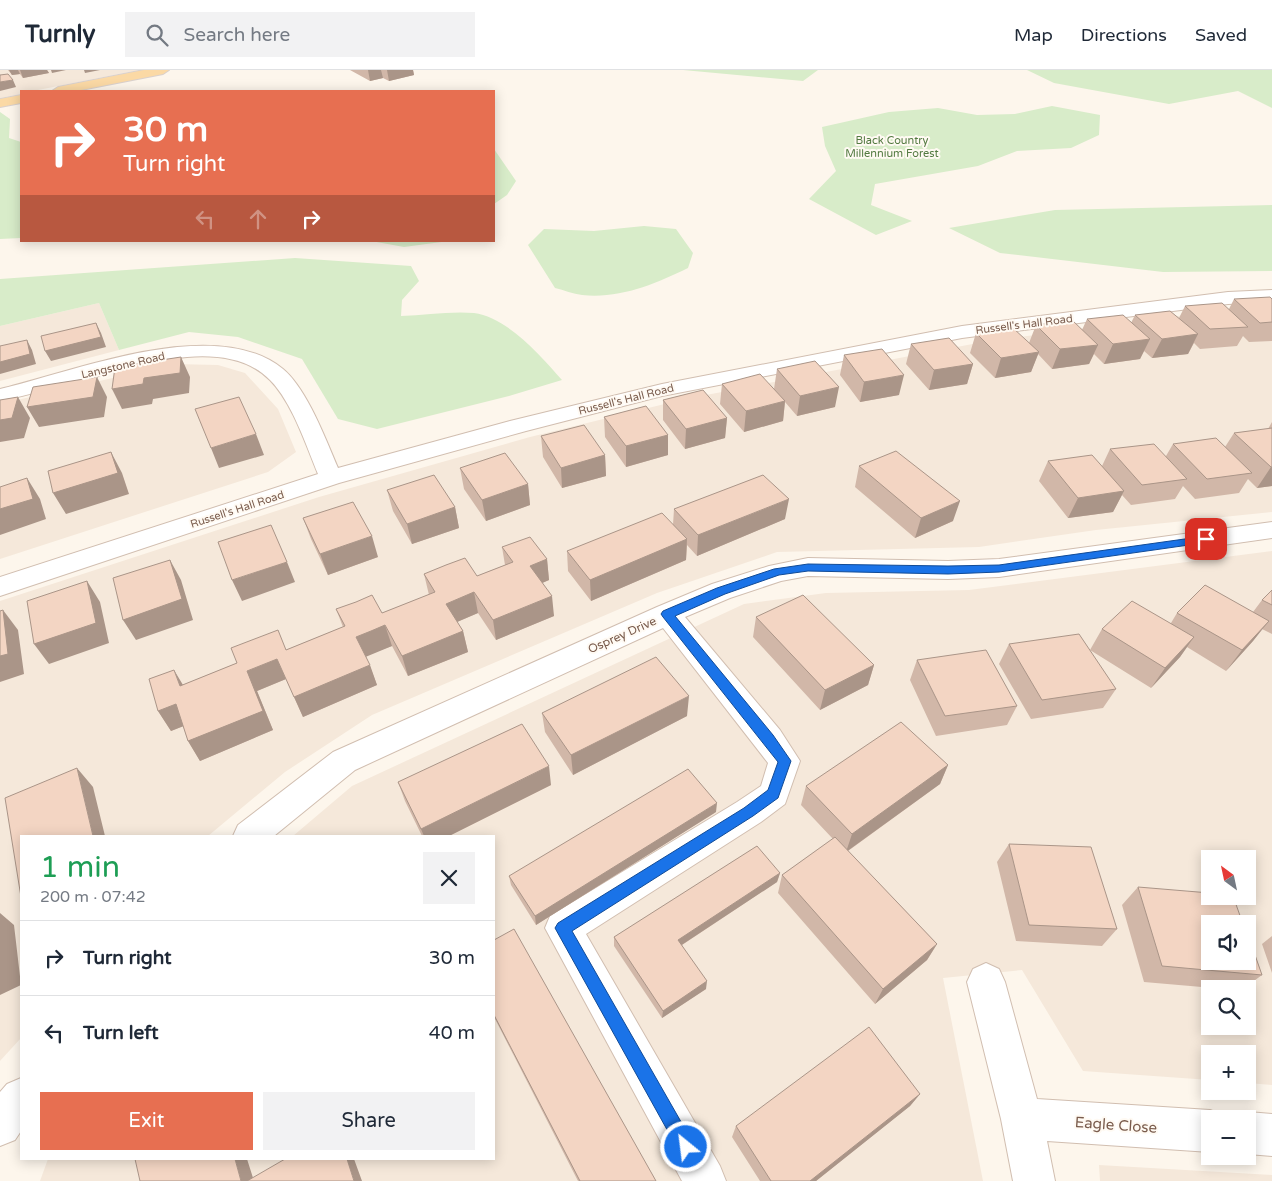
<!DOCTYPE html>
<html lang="en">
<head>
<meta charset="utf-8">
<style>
	:root { --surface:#fff; --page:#f2f2f3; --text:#1f2937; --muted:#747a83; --line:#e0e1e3; --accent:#e76f51 }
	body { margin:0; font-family:"Varela Round",sans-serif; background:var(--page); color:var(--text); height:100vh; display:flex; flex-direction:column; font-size:19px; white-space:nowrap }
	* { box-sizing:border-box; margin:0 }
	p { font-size:16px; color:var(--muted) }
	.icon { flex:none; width:28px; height:28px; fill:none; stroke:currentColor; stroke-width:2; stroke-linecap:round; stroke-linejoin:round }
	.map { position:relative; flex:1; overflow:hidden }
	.details { position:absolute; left:20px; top:765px; width:475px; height:325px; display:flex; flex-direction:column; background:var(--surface); border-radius:0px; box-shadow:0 2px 12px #0003 }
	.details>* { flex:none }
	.banner { position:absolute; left:20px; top:20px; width:475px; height:152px; border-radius:0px; box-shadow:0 2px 12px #0003; background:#e76f51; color:#fff; overflow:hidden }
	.needle { width:32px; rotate:327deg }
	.controls { position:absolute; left:1201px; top:780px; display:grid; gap:10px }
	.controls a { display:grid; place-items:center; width:55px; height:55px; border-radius:0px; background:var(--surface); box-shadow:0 2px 12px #0003; font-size:25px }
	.pin { position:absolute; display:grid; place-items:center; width:42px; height:42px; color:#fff; margin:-21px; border-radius:10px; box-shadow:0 2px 8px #0006 }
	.me { position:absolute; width:55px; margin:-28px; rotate:331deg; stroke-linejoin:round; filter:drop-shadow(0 0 4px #0008) }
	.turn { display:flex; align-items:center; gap:18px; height:105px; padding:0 20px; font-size:22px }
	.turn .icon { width:65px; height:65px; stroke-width:2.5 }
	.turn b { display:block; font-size:35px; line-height:42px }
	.lanes { display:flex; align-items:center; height:48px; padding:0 20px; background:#0003; justify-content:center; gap:25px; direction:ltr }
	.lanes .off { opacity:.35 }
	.round { display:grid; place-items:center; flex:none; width:52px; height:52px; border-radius:0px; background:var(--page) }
	.overview { display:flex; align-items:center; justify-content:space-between; height:85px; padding:0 20px }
	h1 { font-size:30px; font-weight:600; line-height:38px; color:#1e9e55 }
	.primary-button { display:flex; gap:10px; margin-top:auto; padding:10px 20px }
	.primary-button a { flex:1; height:58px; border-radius:0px; background:var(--accent); color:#fff; font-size:20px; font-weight:600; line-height:58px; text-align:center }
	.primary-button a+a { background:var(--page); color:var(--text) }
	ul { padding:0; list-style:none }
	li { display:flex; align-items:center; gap:15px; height:75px; padding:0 20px; border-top:1px solid var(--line) }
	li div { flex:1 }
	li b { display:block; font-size:19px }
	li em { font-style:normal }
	header { display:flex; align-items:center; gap:30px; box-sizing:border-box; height:70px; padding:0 25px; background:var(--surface); border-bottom:1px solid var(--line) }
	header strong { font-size:24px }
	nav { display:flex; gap:28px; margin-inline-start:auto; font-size:18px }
	.search { width:350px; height:45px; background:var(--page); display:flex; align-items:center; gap:12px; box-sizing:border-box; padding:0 18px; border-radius:0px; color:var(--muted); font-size:19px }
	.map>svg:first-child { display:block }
	.residential { fill:#f5e8da; fill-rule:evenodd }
	.green { fill:#d8ecc9 }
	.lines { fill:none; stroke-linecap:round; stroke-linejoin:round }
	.minor-casing { stroke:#d1beb0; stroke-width:2 }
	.major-casing { stroke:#dad1cd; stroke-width:2 }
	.minor { fill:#fff; fill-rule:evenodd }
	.major { fill:#fbd9a5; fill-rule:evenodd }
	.wall { fill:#d1b7a8 }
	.shaded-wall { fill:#aa9588 }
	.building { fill:#f3d5c3; stroke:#aa9588 }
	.route { fill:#1a73e8; stroke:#114b97 }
	.labels { text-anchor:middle; stroke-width:4; stroke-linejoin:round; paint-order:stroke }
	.far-park-label { font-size:11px; fill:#537a41; stroke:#fffaf3 }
	.far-street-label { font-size:11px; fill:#7a5c4d; stroke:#fffaf3 }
	.street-label { font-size:12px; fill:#7a5c4d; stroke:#fffaf3 }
	.near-street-label { font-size:15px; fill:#7a5c4d; stroke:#fffaf3 }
</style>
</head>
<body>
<header>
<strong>Turnly</strong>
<div class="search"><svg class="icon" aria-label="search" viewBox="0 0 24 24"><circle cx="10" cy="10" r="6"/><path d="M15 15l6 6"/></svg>Search here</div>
<nav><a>Map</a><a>Directions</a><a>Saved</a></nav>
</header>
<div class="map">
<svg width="1272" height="1111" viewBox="0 0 1272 1111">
	<rect width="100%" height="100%" fill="#fdf6ec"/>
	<path class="residential" d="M0 0H139L33 21H21V24L0 28Z
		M99 233 119 280 0 311V256Z
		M1272 238V442L1096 460 979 477 777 482 657 523 372 645 285 702 208 766H21V968L0 991V531L319 427 530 367 685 329 983 272 1177 246Z
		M173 294 218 295 245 303 278 339 296 382 268 402 0 489V334Z
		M1272 481V1015L1248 1013V984H1210V1010L1083 1001 1022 900 943 908 983 1111H40L48 1089H494V766H293L352 716 744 534 826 523 969 520ZM1210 789H1248V826H1210ZM1210 854H1248V891H1210ZM1210 919H1248V956H1210Z
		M1099 1095 1272 1105V1111H1100Z"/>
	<path class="green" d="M683 0H818L803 11Z
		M1027 0H1272V38L1238 21 1169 34 1054 13Z
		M1052 36 1100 45 1099 65 1071 78 1017 81 978 96 875 114 871 135 912 151 876 165 809 129 836 101 825 76 822 57 889 42 938 38 977 45 1015 44Z
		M0 42 10 49 9 68 21 72V168L0 169Z
		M494 79 516 111 507 125 494 134Z
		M1272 135V201L1163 202 1000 183 949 158 1055 140Z
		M644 156 676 159 693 183 688 198C655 214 620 229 582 225 573 224 564 220 555 218L528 175 544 159 594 161Z
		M371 171H449L404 177Z
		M295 188 411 196 419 211 402 230 401 246C425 245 451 241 474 243 507 247 541 286 562 310L509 326 377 359 338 349 302 289 238 267 189 262 119 280 99 233 0 256V209Z"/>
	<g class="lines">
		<g class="minor-casing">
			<path id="minor" d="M1272 220V232L1228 234 962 268 662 326 526 361 339 413 0 526V507L318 404C306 375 292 332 270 310 226 265 137 295 85 310 56 317 28 325 0 331V319C76 301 216 244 283 299 307 319 326 370 338 398L510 351 662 314 962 256 1228 222Z
				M1272 452V468L999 507 948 509 808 506 781 511 730 528 685 547 780 660 800 691 785 734 761 752 586 864 720 1096 726 1111H682L545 858 550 846 737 732 761 716 768 693 663 558 355 700 274 766H233L238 755 333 682 657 537 712 514 769 496 808 488 948 491 999 489Z
				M986 893 999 899 1005 912 1037 1029 1210 1040 1225 1046 1226 1049H1210V1082L1047 1071 1055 1111H1013L1001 1049 967 912 973 899Z
				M21 1008V1061L15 1070 0 1076V1022L7 1014Z
				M1248 1042 1272 1044V1086L1248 1084V1049H1233Z"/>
		</g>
		<g class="major-casing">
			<path id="major" d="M144 0H169L163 4 76 21H52L58 17Z
				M21 25V33L0 37V29Z"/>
		</g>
		<use href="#minor" class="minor"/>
		<use href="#major" class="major"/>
	</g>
	<path class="wall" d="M8 0H47L49 3 23 8 20 4 12 5Z
		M350 0H413L414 5 389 11 383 8 370 11Z
		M1234 229H1272V271L1249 272 1243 266 1237 276 1200 279 1194 273 1188 284 1152 288 1144 281 1140 289 1104 294 1094 284 1089 294 1052 299 1038 284 1031 302 995 308 970 283 976 263 1029 273 1036 255 1082 260 1087 249 1131 253 1135 245 1179 248 1185 236 1229 239Z
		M911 274 973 294 967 314 929 320 906 294Z
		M844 285 899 325 860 332 840 305Z
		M777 299 835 337 797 346 785 332 783 351 744 362 720 334 722 314 774 319Z
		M663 330 727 348 725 368 685 379 663 350Z
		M604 347 668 365V385L626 397 605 367Z
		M1272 352V416L1257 418 1248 409 1239 423 1195 429 1183 416 1175 429 1131 435 1122 425 1113 442 1068 448 1039 411 1048 391 1102 396 1110 379 1166 386 1173 374 1225 377 1234 363 1268 359Z
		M541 366 605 385 606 406 562 418 543 387Z
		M859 396 953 451 915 468 855 417Z
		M460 398 528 414 530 435 486 451 464 419Z
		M387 420 455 437 459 458 412 474 393 441Z
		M674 439 785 449 697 486 687 475 686 490 591 531 568 501 567 481 673 455Z
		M303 448 378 487 328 505 311 469Z
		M502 477 547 489 549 510 542 513 554 546 496 570 478 543 457 552 463 561 468 582 408 606 392 576 378 581 366 586 377 615 303 647 286 609 257 621 273 660 200 691 188 671 183 656 171 661 158 641 183 615 237 593 286 580 343 557 336 539 382 543 429 525 424 504 477 506 505 495Z
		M1272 520V564L1262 559 1253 571 1226 601 1187 577 1180 587 1151 618 1090 580 1102 559 1171 553 1177 543 1253 542 1262 530Z
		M756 547 874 595 868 615 820 640 753 567Z
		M1009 574 1116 619 1103 638 1031 649 999 594Z
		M917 590 1017 636 1007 655 936 666 910 610Z
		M542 643 687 646 573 705 545 662Z
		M948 695 940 714 848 781 937 874 927 890 875 934 778 823 782 805 833 769 801 735 806 716Z
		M398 712 551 715 449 766H422L405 731Z
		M716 742 536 855 511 815 509 806Z
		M1009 774 1117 859 1102 876 1016 871 997 792Z
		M780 803 777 812 682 875 706 919 662 948 614 876V867Z
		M1138 817 1262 905 1243 919H1225L1144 912 1122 835Z
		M1272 866V903L1262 874Z
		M494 870 656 1111H578L494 947Z
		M920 1024 910 1036 816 1111H760L732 1067 736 1056Z"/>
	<path class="shaded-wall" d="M9 0H18L20 4 12 5Z
		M20 0H47L49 3 23 8Z
		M51 0H66L52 3Z
		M84 0H100L85 3Z
		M368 0H381L383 8 370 11Z
		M387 0H413L414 5 389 11Z
		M13 10 16 17 0 21V12Z
		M96 253 101 263 106 277 51 291 45 281Z
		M1198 264 1188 284 1152 288 1162 269Z
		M1150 269 1140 289 1104 294 1113 274Z
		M27 270 32 280 36 294 0 304V292Z
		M1098 275 1089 294 1052 299 1060 279Z
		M1039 282 1031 302 995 308 1001 288Z
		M181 287 190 307 189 323 153 329 152 334 122 339 112 319 144 308Z
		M973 294 967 314 929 320 934 300Z
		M904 305 899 325 860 332 864 312Z
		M97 307 107 327 104 347 39 357 27 337Z
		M839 317 835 337 797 346 800 326Z
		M18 327 30 348 24 368 0 372V350Z
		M785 331 783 351 744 362 746 341Z
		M727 348 725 368 685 379 686 359Z
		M256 364 264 385 219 398 211 378Z
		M668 365V385L626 397V376Z
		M111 382 122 403 129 424 66 444 53 423Z
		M605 385 606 406 562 418 561 398Z
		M1271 397H1272V416L1257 418Z
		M27 408 40 429 46 449 0 465V439Z
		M528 414 530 435 486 451 482 430Z
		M1124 421 1113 442 1068 448 1078 428Z
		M789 429 785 449 697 486 698 465Z
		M960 431 953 451 915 468 921 448Z
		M455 437 459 458 412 474 407 454Z
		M372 466 378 487 328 505 320 484Z
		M687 469 686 490 591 531 590 510Z
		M547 489 549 510 533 517 530 496Z
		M170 490 181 510 193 550 136 570 123 550Z
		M287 492 295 512 242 531 232 510Z
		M87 511 100 532 109 573 49 594 34 574Z
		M474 522 478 543 450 555 446 534Z
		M552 526 554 546 496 570 493 550Z
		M3 540 18 560 24 604 0 612V586Z
		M1269 551 1253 571 1226 601 1242 580Z
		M385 555 392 576 363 588 356 567Z
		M463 561 468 582 408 606 402 586Z
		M1194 567 1180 587 1151 618 1165 598Z
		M277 589 286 609 257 621 273 660 200 691 188 671 247 601Z
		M370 595 377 615 303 647 294 627Z
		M874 595 868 615 820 640 825 620Z
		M174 600 186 620 180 616Z
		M689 626 687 646 573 705 571 685Z
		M176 634 189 654 171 661 158 641Z
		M948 695 940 714 846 782 852 764Z
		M549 696 551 715 449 766H424L421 759Z
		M77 698 93 717 105 766H93Z
		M717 733 716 742 536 855 535 846Z
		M780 803 777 812 677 878 678 870Z
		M0 843 14 855 21 915 0 925Z
		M937 874 927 890 875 934 883 919Z
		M707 911 706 919 662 948 663 941Z
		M920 1024 910 1036 816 1111H810Z
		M235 1089H247L254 1111H241Z
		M347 1089H354L362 1111H354Z"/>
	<path class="building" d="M8 4 13 10 0 12V5Z
		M1270 227 1272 229V252L1260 253 1234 229Z
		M1222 233 1248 257 1210 259 1185 236Z
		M1170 241 1198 264 1162 269 1135 245Z
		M1123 245 1150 269 1113 274 1087 249Z
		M1072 250 1098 275 1060 279 1036 255Z
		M96 253 101 267 45 281 41 266Z
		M1013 258 1039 282 1001 288 976 263Z
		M949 268 973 294 934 300 911 274Z
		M27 270 30 284 0 292V276Z
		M882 279 904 305 864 312 844 285Z
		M181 287 180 303 144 308 143 314 112 319 115 297Z
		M815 291 839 317 800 326 777 299Z
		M760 304 785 331 746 341 722 314Z
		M97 307 93 327 27 337 33 317Z
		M703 320 727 348 686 359 663 330Z
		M18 327 12 348 0 350V330Z
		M239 327 256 364 211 378 195 339Z
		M646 336 668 365 626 376 604 347Z
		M584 355 605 385 561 398 541 366Z
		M1272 358V397H1271L1234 363Z
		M1216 368 1252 403 1207 409 1173 374Z
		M1154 374 1187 409 1142 415 1110 379Z
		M896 381 960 431 921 448 859 396Z
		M111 382 118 403 53 423 48 401Z
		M505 383 528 414 482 430 460 398Z
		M1092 385 1124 421 1078 428 1048 391Z
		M434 405 455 437 407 454 387 420Z
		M763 405 789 429 698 465 674 439Z
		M27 408 33 429 0 439V417Z
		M353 432 372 466 320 484 303 448Z
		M662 443 687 469 590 510 567 481Z
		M271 455 287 492 232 510 218 472Z
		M530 467 547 489 530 496 552 526 493 550 474 522 446 534 463 561 402 586 385 555 371 561 356 567 370 595 294 627 277 589 247 601 263 641 188 671 176 634 158 641 149 609 174 600 180 616 237 593 231 578 278 560 286 580 345 556 336 539 356 532 372 525 382 543 435 522 424 504 446 495 465 488 477 506 513 492 502 477Z
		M170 490 182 529 123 550 113 508Z
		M87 511 96 553 34 574 27 531Z
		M1205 515 1269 551 1242 580 1177 543Z
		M1272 520V535L1262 530Z
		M803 525 874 595 825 620 756 547Z
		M1132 531 1194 567 1165 598 1102 559Z
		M3 540 8 584 0 586V541Z
		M1079 564 1116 619 1042 630 1009 574Z
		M986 580 1017 636 945 646 917 590Z
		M656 587 689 626 571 685 542 643Z
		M901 652 948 695 852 764 806 716Z
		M522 654 549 696 421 759 398 712Z
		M77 698 93 766H21V827L5 728Z
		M688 699 717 733 535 846 509 806Z
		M835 767 937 874 883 919 782 805Z
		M1009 774 1091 777 1117 859 1029 855Z
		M757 776 780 803 678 870 707 911 663 941 614 867Z
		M1138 817 1210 823V826H1233L1243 854H1210V891H1248V865L1262 905 1162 896Z
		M514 859 656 1111H580L494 945V870Z
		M869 957 920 1024 810 1111H771L736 1056Z
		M135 1089H235L241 1111H140Z
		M285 1089H347L354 1111H247Z"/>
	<path class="route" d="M1206 466 1212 469 1210 472 999 502 948 504 808 501 779 505 725 524 675 546 773 665 791 691 778 728 753 746 572 861 692 1071 694 1077 692 1083 686 1086 680 1083 555 858 558 853 744 738 768 720 778 692 663 547 661 544 663 541 717 518 774 499 808 494 948 496 999 495Z"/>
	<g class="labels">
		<g class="far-park-label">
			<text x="892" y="74">Black Country<tspan x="892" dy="13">Millennium Forest</tspan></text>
		</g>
		<g class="far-street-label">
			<text transform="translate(1024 254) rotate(-7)" y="4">Russell's Hall Road</text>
			<text transform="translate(123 295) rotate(-13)" y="4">Langstone Road</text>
			<text transform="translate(626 329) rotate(-14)" y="4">Russell's Hall Road</text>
			<text transform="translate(237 439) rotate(-18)" y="4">Russell's Hall Road</text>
		</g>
		<g class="street-label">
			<text transform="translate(622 565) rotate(-24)" y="4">Osprey Drive</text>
		</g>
		<g class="near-street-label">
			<text transform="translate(1116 1055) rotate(4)" y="5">Eagle Close</text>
		</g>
	</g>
</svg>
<div class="controls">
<a><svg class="needle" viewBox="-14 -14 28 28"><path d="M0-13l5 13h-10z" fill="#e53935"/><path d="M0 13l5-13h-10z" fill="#747a83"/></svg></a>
<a><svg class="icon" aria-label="sound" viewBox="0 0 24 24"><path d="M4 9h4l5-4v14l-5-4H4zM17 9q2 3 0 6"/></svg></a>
<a><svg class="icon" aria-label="search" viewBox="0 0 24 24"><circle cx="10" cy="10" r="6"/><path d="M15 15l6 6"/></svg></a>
<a>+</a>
<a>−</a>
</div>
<div class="pin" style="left:1206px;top:469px;background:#d93025"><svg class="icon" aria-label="arrive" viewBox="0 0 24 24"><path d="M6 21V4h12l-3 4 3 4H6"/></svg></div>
<svg class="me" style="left:686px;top:1077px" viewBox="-20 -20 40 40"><circle r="17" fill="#1a73e8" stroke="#fff" stroke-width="3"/><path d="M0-11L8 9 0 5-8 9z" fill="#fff"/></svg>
<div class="banner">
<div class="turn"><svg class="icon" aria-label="right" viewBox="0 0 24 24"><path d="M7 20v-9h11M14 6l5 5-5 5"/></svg><div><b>30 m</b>Turn right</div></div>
<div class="lanes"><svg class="icon off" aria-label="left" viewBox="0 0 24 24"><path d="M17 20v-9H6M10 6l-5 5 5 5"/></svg><svg class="icon off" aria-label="ahead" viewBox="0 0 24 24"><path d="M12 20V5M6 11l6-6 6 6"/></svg><svg class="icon" aria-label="right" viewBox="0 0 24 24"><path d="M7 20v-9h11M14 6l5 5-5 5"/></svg></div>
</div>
<section class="details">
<div class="overview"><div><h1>1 min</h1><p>200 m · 07:42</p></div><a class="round"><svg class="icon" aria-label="close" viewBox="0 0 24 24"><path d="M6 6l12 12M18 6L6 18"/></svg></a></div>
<ul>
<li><svg class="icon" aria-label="right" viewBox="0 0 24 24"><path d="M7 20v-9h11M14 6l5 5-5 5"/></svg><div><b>Turn right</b></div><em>30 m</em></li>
<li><svg class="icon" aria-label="left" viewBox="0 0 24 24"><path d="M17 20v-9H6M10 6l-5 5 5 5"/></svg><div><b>Turn left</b></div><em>40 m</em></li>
</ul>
<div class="primary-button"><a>Exit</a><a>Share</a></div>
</section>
</div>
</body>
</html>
